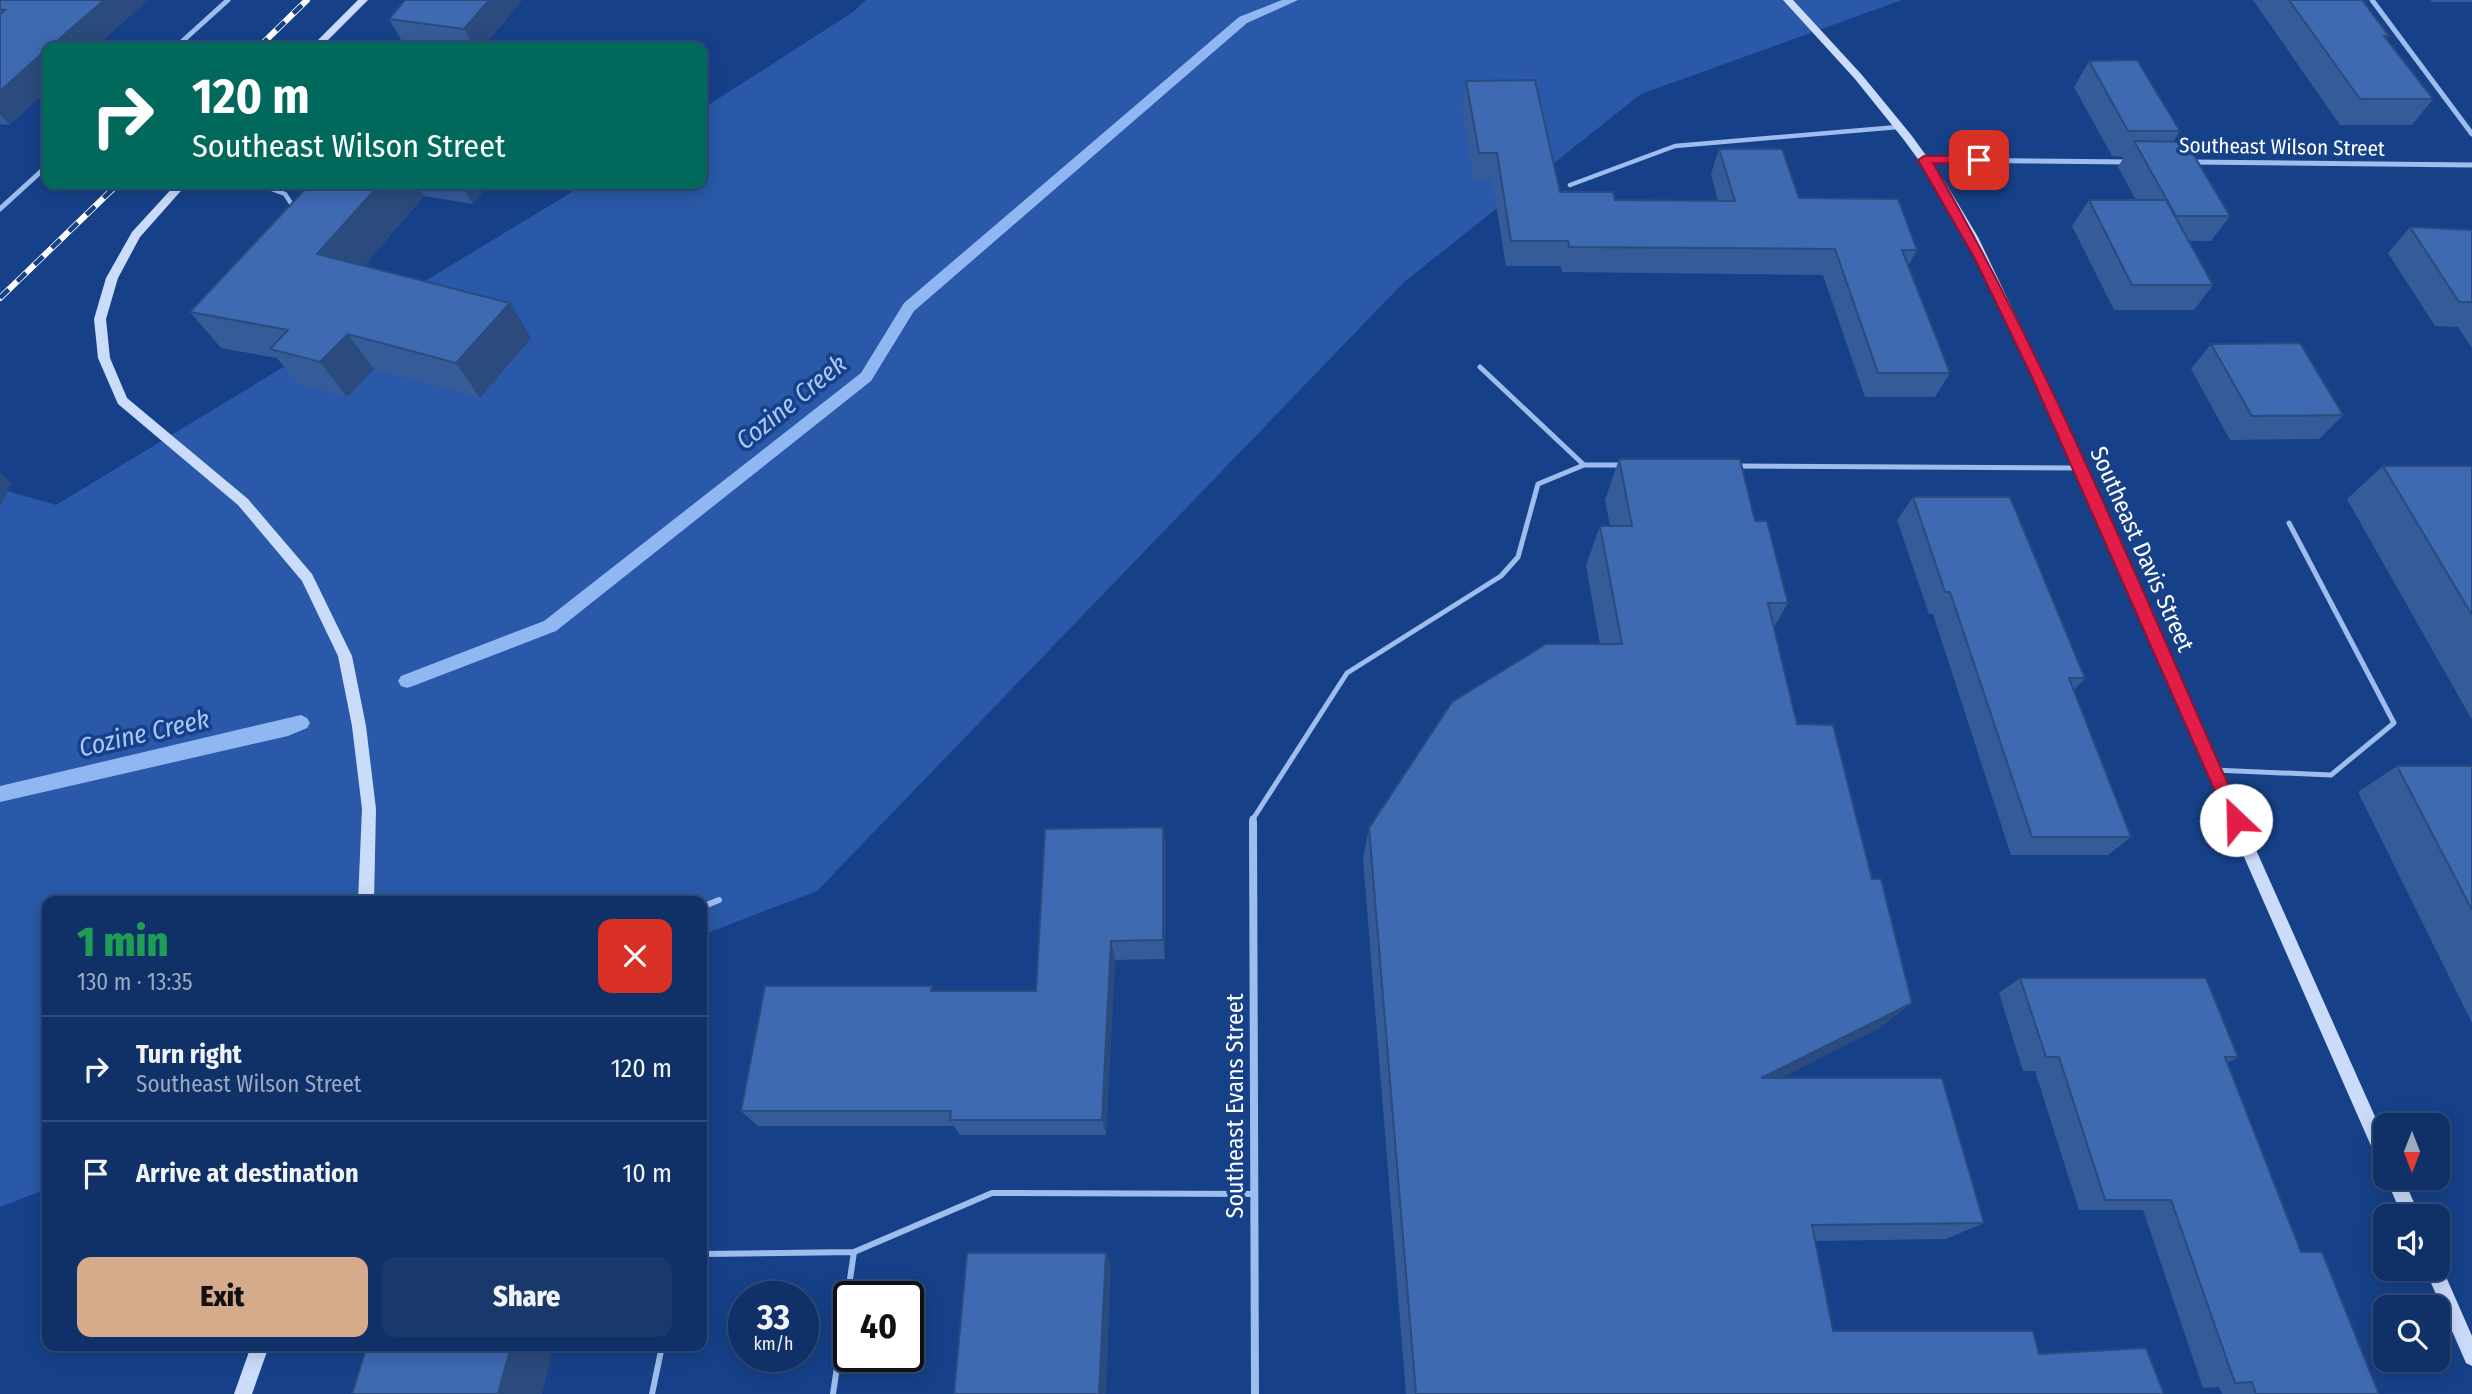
<!DOCTYPE html>
<html lang="en">
<head>
<meta charset="utf-8">
<style>
	:root { --surface:#103167; --page:#19396d; --text:#f1f3f6; --muted:#9ca9c0; --line:#304c7b; --accent:#d6ab8b }
	body { margin:0; font-family:"Fira Sans Condensed",sans-serif; background:var(--page); color:var(--text); height:100vh; display:flex; flex-direction:column; font-size:26px; white-space:nowrap }
	* { box-sizing:border-box; margin:0 }
	p { font-size:23px; color:var(--muted) }
	.icon { flex:none; width:38px; height:38px; fill:none; stroke:currentColor; stroke-width:2; stroke-linecap:round; stroke-linejoin:round }
	.map { position:relative; flex:1; overflow:hidden }
	.sheet { position:absolute; left:42px; top:896px; width:665px; height:455px; display:flex; flex-direction:column; background:var(--surface); border-radius:14px; box-shadow:0 4px 18px #0003,0 0 0 2px var(--line) }
	.sheet>* { flex:none }
	.banner { position:absolute; left:42px; top:42px; width:665px; height:147px; border-radius:14px; box-shadow:0 4px 18px #0003,0 0 0 2px var(--line); background:#00695c; color:#fff; overflow:hidden }
	.needle { width:46px; rotate:180deg }
	.fabs { position:absolute; left:2373px; top:1113px; display:grid; gap:14px }
	.fabs a { display:grid; place-items:center; width:77px; height:77px; border-radius:14px; background:var(--surface); box-shadow:0 4px 18px #0003,0 0 0 2px var(--line); font-size:35px }
	.speed { position:absolute; left:728px; top:1281px; display:flex; gap:14px; font-size:35px; font-weight:700; text-align:center }
	.speed>* { display:grid; place-content:center; width:91px; height:91px; border-radius:50%; background:var(--surface); box-shadow:0 4px 18px #0003,0 0 0 2px var(--line); line-height:1 }
	.speed small { font-size:18px; font-weight:400 }
	.speed .limit { border:4px solid #111; border-radius:10px; background:#fff; color:#111 }
	.pin { position:absolute; display:grid; place-items:center; width:60px; height:60px; color:#fff; margin:-30px; border-radius:14px; box-shadow:0 4px 10px #0006 }
	.me { position:absolute; width:77px; margin:-38px; rotate:336deg; stroke-linejoin:round; filter:drop-shadow(0 0 5px #0008) }
	.turn { display:flex; align-items:center; gap:24px; height:147px; padding:0 35px; font-size:32px }
	.turn .icon { width:91px; height:91px; stroke-width:2.5 }
	.turn b { display:block; font-size:49px; line-height:60px }
	.round { display:grid; place-items:center; flex:none; width:74px; height:74px; border-radius:14px; background:var(--page) }
	.headline { display:flex; align-items:center; justify-content:space-between; height:119px; padding:0 35px }
	h1 { font-size:42px; font-weight:800; line-height:52px; color:#1e9e55 }
	.cta { display:flex; gap:14px; margin-top:auto; padding:14px 35px }
	.cta a { flex:1; height:80px; border-radius:14px; background:var(--accent); color:#111; font-size:28px; font-weight:800; line-height:80px; text-align:center }
	.cta a+a { background:var(--page); color:var(--text) }
	ul { padding:0; list-style:none }
	li { display:flex; align-items:center; gap:21px; height:105px; padding:0 35px; border-top:2px solid var(--line) }
	li div { flex:1 }
	li b { display:block; font-size:26px }
	li em { font-style:normal }
	.map>svg:first-child { display:block }
	.green { fill:#2959a8 }
	.lines { fill:none; stroke-linecap:round; stroke-linejoin:round }
	.stream { fill:#90b7f1; fill-rule:evenodd }
	.lane-far2 { stroke:#9ebdee; stroke-width:4.5 }
	.lane-far1 { stroke:#9ebdee; stroke-width:5 }
	.lane { stroke:#9ebdee; stroke-width:6 }
	.street-far2 { stroke:#9ebdee; stroke-width:5 }
	.street-far1 { stroke:#9ebdee; stroke-width:7 }
	.street { stroke:#9ebdee; stroke-width:8 }
	.secondary { fill:#cbdcfa; fill-rule:evenodd }
	.rail-casing { stroke:#fff; stroke-width:6 }
	.rail { stroke:#164189; stroke-width:4.5; stroke-dasharray:12; stroke-linecap:butt }
	.wall { fill:#355b99 }
	.shaded-wall { fill:#2b4a7d }
	.building { fill:#3e6ab2; stroke:#2b4a7d; stroke-width:2 }
	.route { fill:#e11d48; stroke:#92132f; stroke-width:2 }
	.labels { text-anchor:middle; stroke-width:7; stroke-linejoin:round; paint-order:stroke }
	.far-street-label { font-size:21px; fill:#fff; stroke:#164189 }
	.street-label { font-size:24px; fill:#fff; stroke:#164189 }
	.water-label { font-size:26px; font-style:italic; fill:#aac7f6; stroke:#164189 }
</style>
</head>
<body>
<div class="map">
<svg width="2472" height="1394" viewBox="0 0 2472 1394">
	<rect width="100%" height="100%" fill="#164189"/>
	<path class="green" d="M866 0H1902L1641 94 1404 282 817 891 702 935V901H47V1189L0 1207V489L56 505 585 184H702V109L853 12Z"/>
	<g class="lines">
		<path class="stream" d="M1282 0H1298L1247 23 914 311 871 381 556 631 413 686 407 688 401 686 398 681 401 676 544 621 861 373 904 303 1239 17Z
			M301 715 307 718 310 723 307 728 288 736 0 802V786Z"/>
		<path class="lane-far2" d="M258 184 285 194 294 208
			M1570 185 1675 146 1898 127"/>
		<path class="lane-far1" d="M1480 367 1584 465
			M1736 466 2080 468
			M2214 770 2331 775 2394 723 2289 523
			M1253 819 1347 673 1501 576 1518 557 1538 484 1584 465H1622"/>
		<path class="lane" d="M702 907 719 900
			M702 1254 854 1252
			M652 1394 662 1346
			M833 1394 854 1252 992 1193 1255 1194"/>
		<path class="street-far2" d="M2372 0 2472 134
			M176 47 228 0
			M1925 160 2130 162
			M2191 162 2472 165
			M0 209 47 166"/>
		<path class="street-far1" d="M1253 819V823"/>
		<path class="street" d="M1253 822 1255 1394"/>
		<path class="secondary" d="M358 0H368L321 47H311Z
			M1783 0H1793L1862 75 1912 136 1945 182 1978 237 2045 377 2385 1139V1166L2379 1164 2033 377 1967 237 1937 185 1904 140 1855 79Z
			M176 184H187L140 237 118 278 106 319 110 358 127 398 248 499 312 574 352 656 366 726 376 809 374 901H358L362 809 352 726 338 656 302 581 238 505 118 404 98 358 94 319 106 278 132 232Z
			M2386 1178H2403L2420 1216H2402Z
			M2438 1262 2440 1263 2472 1336V1366L2466 1363 2425 1269H2438Z
			M251 1346H269L252 1394H234Z"/>
		<g class="rail-casing">
			<path id="rail" d="M259 47 307 0
				M0 298 118 184"/>
		</g>
		<use href="#rail" class="rail"/>
	</g>
	<path class="wall" d="M0 0H148L95 47H47V91L9 125 0 124Z
		M522 0 483 47H423L404 45 389 19Z
		M2253 0H2362L2389 36 2387 39 2433 99 2412 125H2340Z
		M2430 0H2472V2H2432Z
		M2089 61 2180 131 2173 142 2230 216 2211 241H2189L2213 285 2194 310H2114L2072 226 2089 200H2136L2118 167 2124 157 2112 156 2074 87Z
		M1466 81 1560 192 1615 200 1718 201 1711 174 1719 149 1799 198 1917 250 1908 266 1950 373 1935 397H1865L1823 275 1562 272 1561 266H1506L1492 179H1474L1462 107Z
		M310 184H490L473 204 424 196 364 266 531 338 480 398 374 369 347 397 298 384 277 358 221 348 190 312Z
		M2410 227 2472 230V348L2458 327 2435 326 2388 253Z
		M2211 344 2343 415 2319 439 2230 440 2191 369Z
		M1619 459 1755 521 1788 603 1774 627 1797 724 1880 1028 1780 1078 1984 1223 1946 1239 1815 1241 1833 1331 2039 1354 2164 1394H1406L1363 859 1369 828 1600 644 1586 565 1600 526H1610L1605 500Z
		M2383 466H2472V720L2347 499Z
		M1913 497 2085 678 2074 690 2131 837 2108 855H2011L1933 614H1929L1897 520Z
		M2397 766H2472V1023L2358 792Z
		M1163 827 1166 848 1165 959 1115 960 1106 1135H960L954 1126H758L741 1111 935 991H1036Z
		M2020 978 2238 1057 2227 1063 2301 1252 2379 1394H2222L2219 1387 2203 1388 2143 1210H2079L2035 1071H2023L1999 993Z"/>
	<path class="shaded-wall" d="M104 0H148L95 47H50Z
		M489 0H522L483 47H474L464 29Z
		M47 49V91L9 125 0 114V91Z
		M380 184H417L424 196 343 290 317 254Z
		M461 184H490L473 204Z
		M510 303 531 338 480 398 456 363Z
		M348 334 374 369 347 397 320 362Z
		M0 473 12 483 0 506Z
		M1163 827 1166 848 1165 959 1163 940Z
		M1111 941 1115 960 1106 1135 1102 1120Z
		M1912 1003 1880 1028 1736 1101 1761 1078Z
		M1106 1253 1111 1266 1106 1394H1099Z
		M511 1346H554L542 1394H498Z"/>
	<path class="building" d="M0 0H104L50 47H47V49L0 91V14L5 10 0 9Z
		M405 0H489L464 29 389 19Z
		M2289 0H2362L2389 36H2384L2433 99H2360Z
		M2137 60 2180 131H2128L2089 61Z
		M1535 80 1560 192H1613L1615 200 1735 201 1719 149H1782L1799 198 1898 199 1917 250H1902L1950 373H1878L1835 249 1569 247 1568 241H1511L1497 153H1479L1466 81Z
		M2134 141 2186 142 2230 216H2176Z
		M310 184H380L317 254 510 303 456 363 348 334 320 362 270 349 288 330 190 312Z
		M2089 200H2166L2213 285H2132Z
		M2410 227 2472 230V302H2459Z
		M2300 343 2343 415 2252 416 2211 344Z
		M1619 459H1740L1755 521H1767L1788 603H1768L1797 724 1833 725 1872 879H1881L1912 1003 1761 1078H1942L1984 1223 1812 1225 1833 1331H2033L2039 1354 2146 1348 2164 1394H1416L1369 828 1452 702 1546 644H1622L1600 526H1632Z
		M2383 466H2472V615Z
		M1913 497H2010L2085 678H2069L2131 837H2032L1950 592H1945Z
		M2397 766H2472V910Z
		M1163 827V940L1111 941 1102 1120H950L951 1111H741L765 986H932L931 991H1036L1045 829Z
		M2020 978H2206L2238 1057H2225L2301 1252H2322L2379 1394H2256L2252 1382 2235 1383 2171 1200H2105L2059 1057H2046Z
		M967 1253H1106L1099 1394H954Z
		M367 1346H511L498 1394H352Z"/>
	<path class="route" d="M1924 156H1979L1985 160 1979 164 1933 163C2054 373 2145 599 2244 820L2242 825 2236 828 2230 825 2032 377 1974 257 1918 160Z"/>
	<g class="labels">
		<g class="far-street-label">
			<text transform="translate(2282 147) rotate(1)" y="7">Southeast Wilson Street</text>
		</g>
		<g class="street-label">
			<text transform="translate(2142 549) rotate(66)" y="8">Southeast Davis Street</text>
			<text transform="translate(1235 1106) rotate(-90)" y="8">Southeast Evans Street</text>
		</g>
		<g class="water-label">
			<text transform="translate(791 402) rotate(-39)" y="9">Cozine Creek</text>
			<text transform="translate(144 733) rotate(-13)" y="9">Cozine Creek</text>
		</g>
	</g>
</svg>
<div class="fabs">
<a><svg class="needle" viewBox="-14 -14 28 28"><path d="M0-13l5 13h-10z" fill="#e53935"/><path d="M0 13l5-13h-10z" fill="#9ca9c0"/></svg></a>
<a><svg class="icon" aria-label="sound" viewBox="0 0 24 24"><path d="M4 9h4l5-4v14l-5-4H4zM17 9q2 3 0 6"/></svg></a>
<a><svg class="icon" aria-label="search" viewBox="0 0 24 24"><circle cx="10" cy="10" r="6"/><path d="M15 15l6 6"/></svg></a>
</div>
<div class="speed"><div>33<small>km/h</small></div><div class="limit">40</div></div>
<div class="pin" style="left:1979px;top:160px;background:#d93025"><svg class="icon" aria-label="arrive" viewBox="0 0 24 24"><path d="M6 21V4h12l-3 4 3 4H6"/></svg></div>
<svg class="me" style="left:2236px;top:820px" viewBox="-20 -20 40 40"><circle r="19" fill="#fff"/><path d="M0-13L10 11 0 6-10 11z" fill="#e11d48"/></svg>
<div class="banner">
<div class="turn"><svg class="icon" aria-label="right" viewBox="0 0 24 24"><path d="M7 20v-9h11M14 6l5 5-5 5"/></svg><div><b>120 m</b>Southeast Wilson Street</div></div>
</div>
<section class="sheet">
<div class="headline"><div><h1>1 min</h1><p>130 m · 13:35</p></div><a class="round" style="background:#d93025;color:#fff"><svg class="icon" aria-label="close" viewBox="0 0 24 24"><path d="M6 6l12 12M18 6L6 18"/></svg></a></div>
<ul>
<li><svg class="icon" aria-label="right" viewBox="0 0 24 24"><path d="M7 20v-9h11M14 6l5 5-5 5"/></svg><div><b>Turn right</b><p>Southeast Wilson Street</p></div><em>120 m</em></li>
<li><svg class="icon" aria-label="arrive" viewBox="0 0 24 24"><path d="M6 21V4h12l-3 4 3 4H6"/></svg><div><b>Arrive at destination</b></div><em>10 m</em></li>
</ul>
<div class="cta"><a>Exit</a><a>Share</a></div>
</section>
</div>
</body>
</html>
